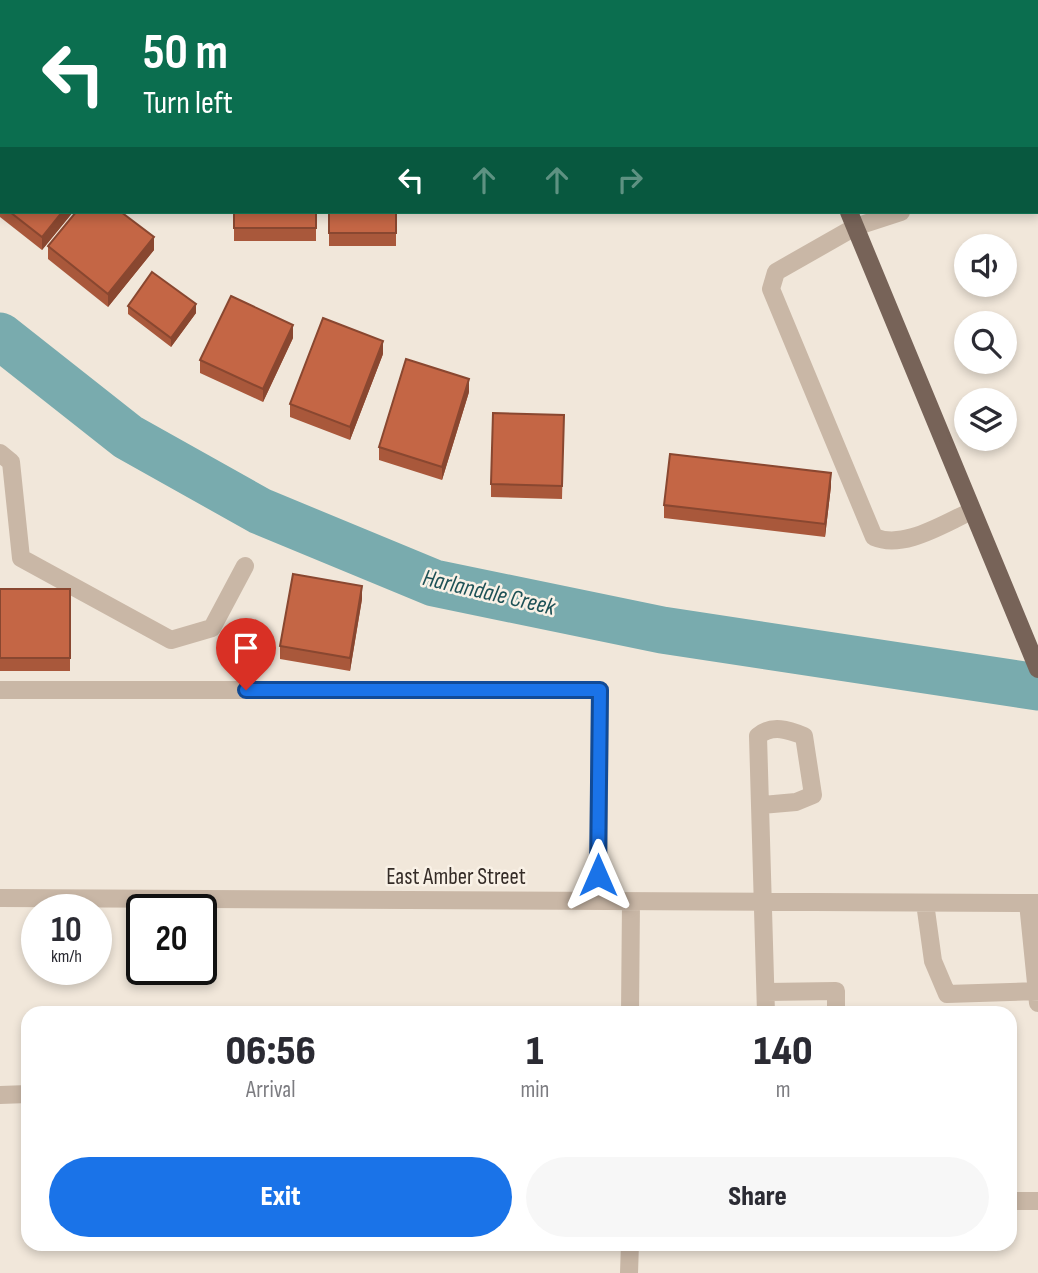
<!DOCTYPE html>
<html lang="en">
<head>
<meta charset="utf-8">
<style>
	:root { --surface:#fff; --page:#f7f7f7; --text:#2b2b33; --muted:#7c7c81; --accent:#1a73e8 }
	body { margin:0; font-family:"Sofia Sans Condensed",sans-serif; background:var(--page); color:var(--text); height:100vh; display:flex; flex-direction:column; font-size:26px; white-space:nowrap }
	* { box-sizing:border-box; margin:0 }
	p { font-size:23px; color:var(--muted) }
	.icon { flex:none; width:38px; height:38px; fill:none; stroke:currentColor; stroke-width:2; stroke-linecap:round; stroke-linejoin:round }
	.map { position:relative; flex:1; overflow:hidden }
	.details { position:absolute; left:21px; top:1006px; width:996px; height:245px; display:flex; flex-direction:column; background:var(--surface); border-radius:21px; box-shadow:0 4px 10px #0003 }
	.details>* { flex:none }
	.top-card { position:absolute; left:0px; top:0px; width:1040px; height:214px; box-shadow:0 4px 10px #0003; background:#0b6e4f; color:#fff; overflow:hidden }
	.buttons { position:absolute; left:954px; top:234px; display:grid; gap:14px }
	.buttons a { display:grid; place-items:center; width:63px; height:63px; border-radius:50%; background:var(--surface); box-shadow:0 4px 10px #0003; font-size:35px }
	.speed { position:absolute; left:21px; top:894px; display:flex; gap:14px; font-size:35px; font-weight:700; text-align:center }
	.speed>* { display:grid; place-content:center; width:91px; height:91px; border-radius:50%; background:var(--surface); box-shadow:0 4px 10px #0003; line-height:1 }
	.speed small { font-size:18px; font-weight:400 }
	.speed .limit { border:4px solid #111; border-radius:10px; background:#fff; color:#111 }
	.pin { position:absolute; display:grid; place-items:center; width:60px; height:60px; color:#fff; margin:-72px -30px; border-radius:50% 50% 50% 0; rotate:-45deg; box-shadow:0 0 7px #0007 }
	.pin .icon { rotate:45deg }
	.me { position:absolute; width:77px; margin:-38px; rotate:0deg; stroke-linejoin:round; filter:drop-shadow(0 0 5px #0008) }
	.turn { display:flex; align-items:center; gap:24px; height:147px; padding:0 28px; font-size:32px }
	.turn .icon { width:91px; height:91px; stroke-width:2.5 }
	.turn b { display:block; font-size:49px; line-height:60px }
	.lanes { display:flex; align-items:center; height:66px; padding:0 28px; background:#0003; justify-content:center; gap:35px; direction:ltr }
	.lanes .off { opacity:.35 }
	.eta { display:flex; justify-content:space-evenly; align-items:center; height:119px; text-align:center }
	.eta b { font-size:42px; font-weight:800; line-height:49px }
	.cta { display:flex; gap:14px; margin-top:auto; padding:14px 28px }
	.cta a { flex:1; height:80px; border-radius:42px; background:var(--accent); color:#fff; font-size:28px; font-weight:800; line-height:80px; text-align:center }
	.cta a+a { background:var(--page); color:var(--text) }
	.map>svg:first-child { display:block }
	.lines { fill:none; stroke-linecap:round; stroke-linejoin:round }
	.river { stroke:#79abae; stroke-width:47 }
	.minor { stroke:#c9b7a6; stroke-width:18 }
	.major { stroke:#776358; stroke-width:18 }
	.wall { fill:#a9583b }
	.shaded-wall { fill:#894730 }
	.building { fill:#c46645; stroke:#894730; stroke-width:2 }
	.route-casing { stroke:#114b97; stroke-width:18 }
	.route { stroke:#1a73e8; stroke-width:12 }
	.labels { text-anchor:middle; stroke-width:5; stroke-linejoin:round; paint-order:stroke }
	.street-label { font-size:23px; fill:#352c27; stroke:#f9f1e6 }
	.water-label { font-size:24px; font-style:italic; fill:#1d5156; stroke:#f9f1e6 }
</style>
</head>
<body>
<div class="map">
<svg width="1038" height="1273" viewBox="0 0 1038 1273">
	<rect width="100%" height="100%" fill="#f1e7da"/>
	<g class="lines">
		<path class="river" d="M0 336 128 437 260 511 434 583 662 630 1038 687"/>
		<path class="minor" d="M901 212 855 227 776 272 771 289 874 537C904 550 944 523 972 511
			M0 453 11 462 21 558 171 640 212 628 245 566
			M0 690H600L598 901
			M761 805 796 802 813 795 804 736C789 730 772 724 758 736L766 1013
			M0 898 1038 903
			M925 903 933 961 947 994 1038 991
			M1028 903 1038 1003
			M766 992 836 991V1013
			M630 1013 631 902
			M0 1095 28 1094
			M1010 1201H1038
			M629 1273 630 1244"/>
		<path class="major" d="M762 0V2
			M849 212 1038 669"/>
	</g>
	<path class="wall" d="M2 194V212H73L42 250 0 217V196Z
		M234 212H316V241H234Z
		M329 212H396V246H329Z
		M48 246 154 250 108 307 48 259Z
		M128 306 196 313 171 347 128 314Z
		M293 338 263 402 200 373V360Z
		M383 354 350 440 290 417V404Z
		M469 392 442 480 379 460V447Z
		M564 415 562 499 491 497V484Z
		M831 486 825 537 664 518V505Z
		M0 589H70V671H0Z
		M362 599 350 671 280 659V646Z"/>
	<path class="shaded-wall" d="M502 0H548L543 2H498Z
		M989 0H1027L1022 2H984Z
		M62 212H73L42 250V237Z
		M154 237V250L108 307V294Z
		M196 304V313L171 347V338Z
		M293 325V338L263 402V389Z
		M383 341V354L350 440V427Z
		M469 379V392L442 480V467Z
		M831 473V486L825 537V524Z
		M362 586V599L350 671V658Z"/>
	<path class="building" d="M921 0H989L984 2H922Z
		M2 194V206L0 204V196Z
		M10 212H62L42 237Z
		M76 212H121L154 237 108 294 48 246Z
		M234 212H316V228H234Z
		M329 212H396V233H329Z
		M152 272 196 304 171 338 128 306Z
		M231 296 293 325 263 389 200 360Z
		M323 318 383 341 350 427 290 404Z
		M406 359 469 379 442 467 379 447Z
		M493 413 564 415 562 486 491 484Z
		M670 454 831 473 825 524 664 505Z
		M293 574 362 586 350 658 280 646Z
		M0 589H70V658H0Z"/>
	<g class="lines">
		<g class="route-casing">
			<path id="route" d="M246 690H600L598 875"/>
		</g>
		<use href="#route" class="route"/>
	</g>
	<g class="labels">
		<g class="street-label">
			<text x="456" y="884">East Amber Street</text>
		</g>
		<g class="water-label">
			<text transform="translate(489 592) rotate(13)" y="8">Harlandale Creek</text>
		</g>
	</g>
</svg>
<div class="buttons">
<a><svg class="icon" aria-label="sound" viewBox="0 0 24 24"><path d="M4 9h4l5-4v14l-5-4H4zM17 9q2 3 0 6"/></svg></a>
<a><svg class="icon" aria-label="search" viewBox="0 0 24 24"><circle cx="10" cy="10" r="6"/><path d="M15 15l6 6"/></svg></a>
<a><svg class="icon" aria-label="layers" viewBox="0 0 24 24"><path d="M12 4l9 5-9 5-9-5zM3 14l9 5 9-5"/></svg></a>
</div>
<div class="speed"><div>10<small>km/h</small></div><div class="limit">20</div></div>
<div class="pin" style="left:246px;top:690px;background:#d93025"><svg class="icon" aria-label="arrive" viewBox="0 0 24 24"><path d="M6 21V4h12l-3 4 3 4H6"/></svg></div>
<svg class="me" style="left:598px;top:875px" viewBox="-20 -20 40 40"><path d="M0-17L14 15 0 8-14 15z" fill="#1a73e8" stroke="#fff" stroke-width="4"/></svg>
<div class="top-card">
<div class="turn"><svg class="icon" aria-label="left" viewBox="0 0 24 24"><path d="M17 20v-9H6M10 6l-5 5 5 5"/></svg><div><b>50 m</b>Turn left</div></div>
<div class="lanes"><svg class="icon" aria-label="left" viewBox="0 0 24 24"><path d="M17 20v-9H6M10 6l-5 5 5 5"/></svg><svg class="icon off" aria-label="ahead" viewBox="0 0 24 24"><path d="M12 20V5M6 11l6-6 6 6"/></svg><svg class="icon off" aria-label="ahead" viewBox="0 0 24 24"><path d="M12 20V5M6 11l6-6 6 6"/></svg><svg class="icon off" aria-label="right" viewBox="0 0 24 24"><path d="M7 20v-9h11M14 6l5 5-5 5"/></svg></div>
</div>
<section class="details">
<div class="eta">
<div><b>06:56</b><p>Arrival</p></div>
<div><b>1</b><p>min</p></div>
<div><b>140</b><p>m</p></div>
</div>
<div class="cta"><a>Exit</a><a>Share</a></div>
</section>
</div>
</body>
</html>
